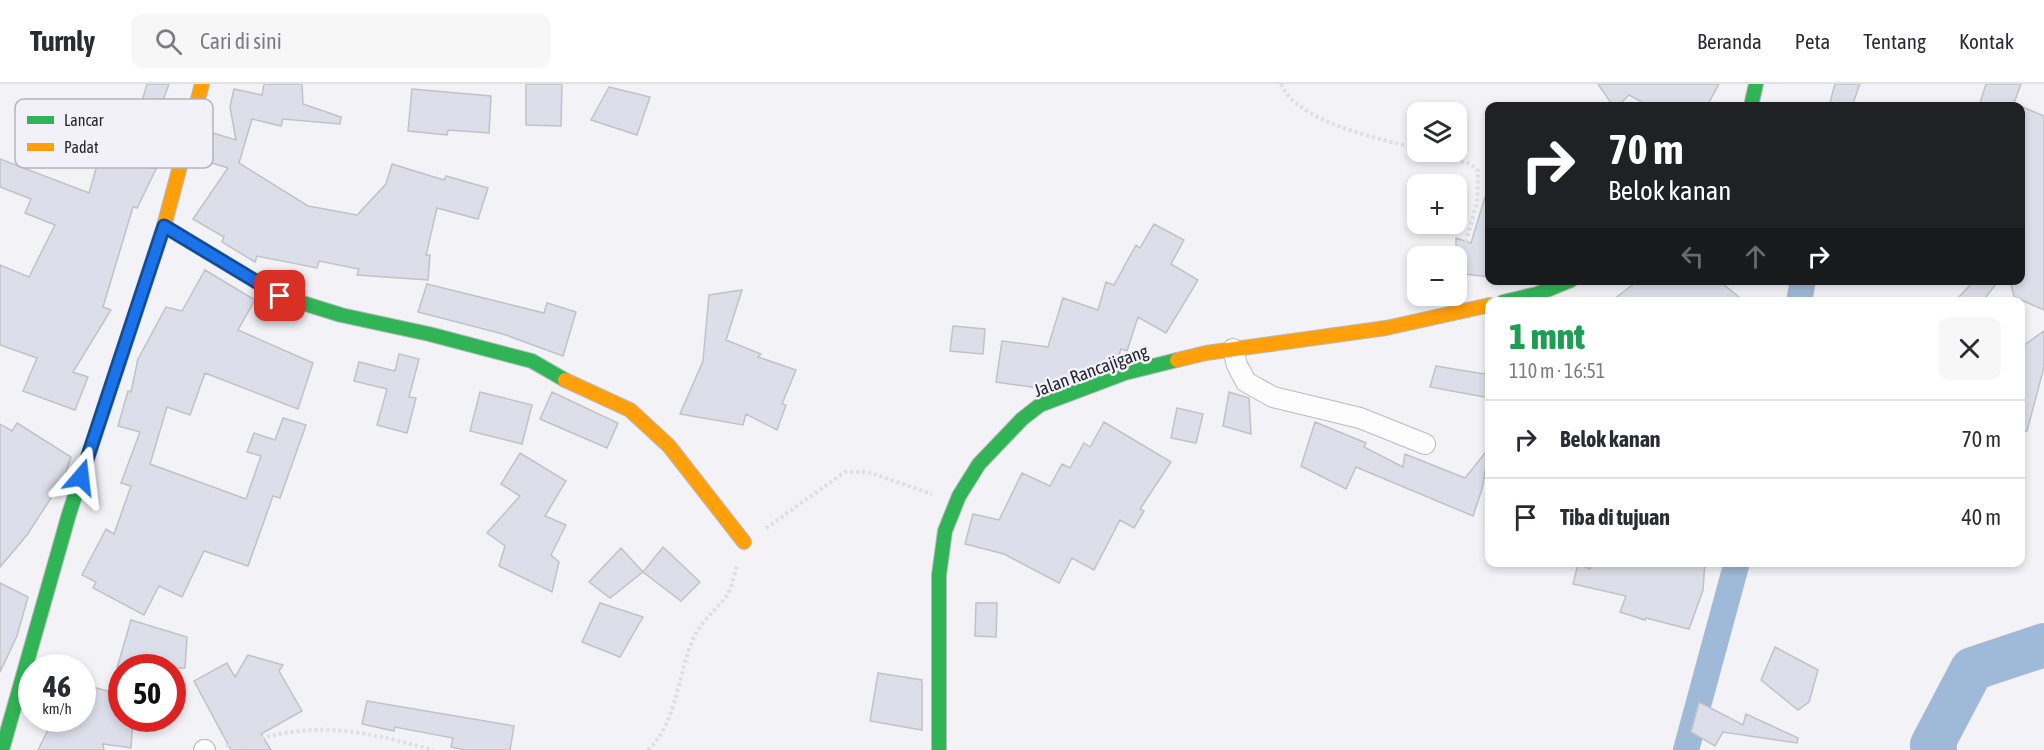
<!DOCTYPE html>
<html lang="id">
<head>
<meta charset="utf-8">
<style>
	:root { --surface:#fff; --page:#f7f7f7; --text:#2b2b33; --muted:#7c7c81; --line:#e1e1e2 }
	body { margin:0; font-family:"Asap Condensed",sans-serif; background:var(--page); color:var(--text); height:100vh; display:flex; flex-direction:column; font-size:22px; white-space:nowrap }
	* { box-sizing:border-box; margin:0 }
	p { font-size:20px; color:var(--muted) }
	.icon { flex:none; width:33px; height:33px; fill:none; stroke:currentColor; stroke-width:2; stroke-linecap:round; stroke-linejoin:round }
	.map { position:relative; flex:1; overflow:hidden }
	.side { position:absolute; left:1485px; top:213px; width:540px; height:270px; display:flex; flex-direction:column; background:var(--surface); border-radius:12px; box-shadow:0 3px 9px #0003 }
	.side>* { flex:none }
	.guide { position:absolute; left:1485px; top:18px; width:540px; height:183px; border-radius:12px; box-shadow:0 3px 9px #0003; background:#202124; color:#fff; overflow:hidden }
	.controls { position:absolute; left:1407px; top:18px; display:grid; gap:12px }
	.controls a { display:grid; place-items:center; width:60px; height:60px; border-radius:12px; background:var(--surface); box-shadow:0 3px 9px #0003; font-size:30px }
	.speed { position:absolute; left:18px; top:570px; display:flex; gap:12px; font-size:30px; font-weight:700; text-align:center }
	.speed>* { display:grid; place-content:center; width:78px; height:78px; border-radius:50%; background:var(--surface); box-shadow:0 3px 9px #0003; line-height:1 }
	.speed small { font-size:15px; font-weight:400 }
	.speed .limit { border:9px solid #d22; background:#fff; color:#111 }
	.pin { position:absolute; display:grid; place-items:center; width:51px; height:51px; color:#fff; margin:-26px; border-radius:12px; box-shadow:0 3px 9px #0006 }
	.me { position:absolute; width:66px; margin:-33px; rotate:17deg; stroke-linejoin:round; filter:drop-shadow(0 0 4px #0008) }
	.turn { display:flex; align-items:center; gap:21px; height:126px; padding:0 24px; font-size:27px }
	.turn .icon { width:78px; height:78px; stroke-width:2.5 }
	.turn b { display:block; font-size:42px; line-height:51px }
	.lanes { display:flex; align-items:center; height:57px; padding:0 24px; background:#0003; justify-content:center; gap:30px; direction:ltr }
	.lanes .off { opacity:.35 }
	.round { display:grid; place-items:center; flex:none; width:63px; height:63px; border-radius:12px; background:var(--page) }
	.overview { display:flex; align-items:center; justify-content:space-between; height:102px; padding:0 24px }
	h1 { font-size:36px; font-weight:800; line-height:45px; color:#1e9e55 }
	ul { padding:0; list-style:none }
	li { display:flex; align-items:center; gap:18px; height:78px; padding:0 24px; border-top:2px solid var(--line) }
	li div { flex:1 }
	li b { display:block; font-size:22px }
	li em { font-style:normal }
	header { display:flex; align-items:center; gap:36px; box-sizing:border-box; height:84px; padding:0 30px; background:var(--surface); border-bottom:2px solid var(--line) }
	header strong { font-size:28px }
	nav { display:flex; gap:33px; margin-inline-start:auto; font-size:21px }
	.search { width:420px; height:54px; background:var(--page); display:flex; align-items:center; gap:15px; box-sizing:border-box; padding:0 21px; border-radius:12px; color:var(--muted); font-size:22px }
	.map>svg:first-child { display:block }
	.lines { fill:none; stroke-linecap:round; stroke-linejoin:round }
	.canal { stroke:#9fb9d8; stroke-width:26 }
	.river { stroke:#9fb9d8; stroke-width:44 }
	.building { fill:#dcdeea; stroke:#c2c2c6; stroke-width:1.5 }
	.street-casing { stroke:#bababd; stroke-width:22 }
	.fast-casing { stroke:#bababd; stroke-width:16 }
	.slow-casing { stroke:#bababd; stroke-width:16 }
	.path { stroke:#dfdee0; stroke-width:4; stroke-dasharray:3 3; stroke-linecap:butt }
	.street { stroke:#fdfdfe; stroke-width:20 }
	.fast { stroke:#30b455; stroke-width:14 }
	.slow { stroke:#ff9f0a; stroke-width:14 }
	.route-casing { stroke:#114b97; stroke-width:15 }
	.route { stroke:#1a73e8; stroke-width:10 }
	.labels { text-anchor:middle; stroke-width:5; stroke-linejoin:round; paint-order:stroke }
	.street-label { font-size:18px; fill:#262529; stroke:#f2f0f9 }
	.key { fill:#f2f0f9; stroke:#b5b3bb; stroke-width:1.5 }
	.key-label { font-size:16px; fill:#262529 }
</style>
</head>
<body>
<header>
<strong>Turnly</strong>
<div class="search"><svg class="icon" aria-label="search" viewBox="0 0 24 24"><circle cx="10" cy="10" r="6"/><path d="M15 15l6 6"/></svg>Cari di sini</div>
<nav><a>Beranda</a><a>Peta</a><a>Tentang</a><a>Kontak</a></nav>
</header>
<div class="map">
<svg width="2044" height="666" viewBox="0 0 2044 666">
	<rect width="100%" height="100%" fill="#f3f2f7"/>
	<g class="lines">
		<path class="canal" d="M1799 218 1803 196
			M1686 666 1737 478"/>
		<path class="river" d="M1935 666 1932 661 1972 585 2044 561"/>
	</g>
	<path class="building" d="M147 0H169L140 81 156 85 137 124 133 123 103 223 111 226 73 288 88 293 75 326 23 307 37 274 0 261V181L29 193 55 141 25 129 31 115 0 103V75L89 109 100 71 108 73 125 20 140 24Z
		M264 0H302L303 20 341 33 340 40 283 35 281 42 252 35 239 79 308 122 357 131 386 100 392 80 444 96 446 92 488 104 478 135 437 124 426 171H430L428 196 357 191 359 185 319 177 317 184 257 172 255 178 222 158 224 153 193 135 228 84 205 77 213 49 236 56 230 23 234 5 262 11Z
		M526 0H562L561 42 526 41Z
		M1598 0H1719L1707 22H1649L1629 11 1618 22H1613Z
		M1835 0H1860L1852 22H1829Z
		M1986 0H2021L2013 22H1979Z
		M609 3 650 13 637 51 591 36Z
		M412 5 491 12 489 49 448 46 447 51 408 47Z
		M2020 22 2044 32V226L2014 213 2010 196H2020Z
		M1485 113H1490V193L1456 189V154L1471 159Z
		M1154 140 1184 156 1171 180 1198 196 1166 249 1138 233 1127 267 1121 265 1118 274 1038 304 996 298 1002 257 1048 263 1063 214 1098 226 1106 198 1114 201 1136 161 1140 164Z
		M205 186 255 216 238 246 313 279 298 325 205 289 190 331 167 323 150 380 246 415 261 372 247 368 254 349 275 356 283 334 306 341 280 414 273 412 248 482 204 467 182 513 159 502 144 531 93 504 96 498 82 491 106 445 114 450 131 402 121 399 140 348 118 342 128 307 131 308 138 275 166 223 182 227Z
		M1639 196H1718L1745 218H1610Z
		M1975 196H1999L1982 218H1954Z
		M427 200 544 229 547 219 576 228 563 272 503 250 418 228Z
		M742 206 726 256 761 270 758 273 796 286 782 320 786 321 777 346 746 330 743 341 680 330 703 277 709 211Z
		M953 242 985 245 983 270 950 267Z
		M2044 247V283L2027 347H2020V264Z
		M399 270 419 275 409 313 416 314 407 349 377 341 387 305 354 297 359 278 395 287Z
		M1436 282 1490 291V314L1430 303Z
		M480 308 532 321 522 360 470 347Z
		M552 308 618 339 607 364 540 335Z
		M1229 308 1249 314 1251 350 1223 342Z
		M1177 324 1203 330 1196 359 1171 354Z
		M1104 338 1171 378 1140 425 1144 427 1134 444 1120 436 1094 486 1072 474 1059 499 1004 470 965 460 973 430 999 436 1022 389 1050 402 1062 380 1070 384 1084 359 1090 363Z
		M1315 338 1366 359 1364 363 1403 383 1405 370 1465 394 1489 364 1482 405 1473 432 1356 383 1346 405 1301 382Z
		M17 339 71 373 64 394 27 451 0 483V340L12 347Z
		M520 369 566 397 545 432 566 441 551 471 559 478 552 508 499 482 505 462 487 449 520 412 501 400Z
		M663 463 700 498 681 517 643 488Z
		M621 464 643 488 610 514 589 498Z
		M1593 478H1705L1703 506 1689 545 1646 534 1645 536 1620 528 1626 512 1573 500 1578 480 1590 485Z
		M0 499 28 513 17 552 0 588Z
		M600 519 643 533 620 573 582 558Z
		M976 519H997L996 553 975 552Z
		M131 536 187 553 185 584H117Z
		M1775 563 1818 586 1809 618 1798 626 1761 596Z
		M248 571 283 581 279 587 302 627 261 650 271 666H231L194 597 227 579 235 593Z
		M878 589 922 596V646L870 637Z
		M82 600 122 611V634H133L131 664 103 660 104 666H38L54 634H82Z
		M367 617 514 642 510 666H465L451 663 453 654 395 643 394 647 362 640Z
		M1699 618 1743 641 1746 630 1798 654 1797 659 1723 648 1715 662 1691 648Z"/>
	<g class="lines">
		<g class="street-casing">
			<path id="street" d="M1233 265 1237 281 1246 298 1273 313 1360 334 1425 360
				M204 666H205"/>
		</g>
		<g class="fast-casing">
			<path id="fast" d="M1751 22 1756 0
				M164 142 280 212 341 231 429 250 532 277 565 296
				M1503 218 1537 210 1571 196
				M2 666 69 430 140 215
				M939 666V491L945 447 959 412 979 380 1022 335 1040 321 1125 289 1177 276"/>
		</g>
		<g class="slow-casing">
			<path id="slow" d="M140 215 164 142 202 0
				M1177 276 1206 269 1386 244 1490 221
				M565 296 630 326 669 362 744 458"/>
		</g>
		<path class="path" d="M1281 0C1298 39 1379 54 1418 65
			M1426 68 1471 80 1478 87 1477 118 1456 195
			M766 444 845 388H868L932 410
			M226 662C251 658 275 649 300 647 346 642 388 654 433 666
			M648 666C677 639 678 590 693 555 703 534 715 528 727 511 732 504 734 490 737 481"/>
		<use href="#street" class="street"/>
		<use href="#fast" class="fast"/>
		<use href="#slow" class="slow"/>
	</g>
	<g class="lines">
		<g class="route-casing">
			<path id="route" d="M81 393 164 142 280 212"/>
		</g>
		<use href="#route" class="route"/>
	</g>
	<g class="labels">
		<g class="street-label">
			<text transform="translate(1091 287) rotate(-20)" y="6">Jalan Rancajigang</text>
		</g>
	</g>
	<rect x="15" y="15" width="198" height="69" rx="9" class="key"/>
	<rect x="27" y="32" width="27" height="8" fill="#30b455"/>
	<rect x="27" y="59" width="27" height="8" fill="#ff9f0a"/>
	<g class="key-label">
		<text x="64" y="42">Lancar</text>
		<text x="64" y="69">Padat</text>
	</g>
</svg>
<div class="controls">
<a><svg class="icon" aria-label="layers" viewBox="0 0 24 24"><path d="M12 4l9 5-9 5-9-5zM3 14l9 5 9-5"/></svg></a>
<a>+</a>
<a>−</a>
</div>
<div class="speed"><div>46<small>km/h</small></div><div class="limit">50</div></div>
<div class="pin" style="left:280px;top:212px;background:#d93025"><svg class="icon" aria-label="arrive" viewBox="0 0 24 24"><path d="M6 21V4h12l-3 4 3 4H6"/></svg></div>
<svg class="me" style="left:81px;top:393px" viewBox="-20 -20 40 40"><path d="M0-17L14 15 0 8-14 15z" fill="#1a73e8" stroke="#fff" stroke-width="4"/></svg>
<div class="guide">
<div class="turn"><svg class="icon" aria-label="right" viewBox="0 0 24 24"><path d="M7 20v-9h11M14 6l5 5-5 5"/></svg><div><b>70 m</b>Belok kanan</div></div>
<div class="lanes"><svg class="icon off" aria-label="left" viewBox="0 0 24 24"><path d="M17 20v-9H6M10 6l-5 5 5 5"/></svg><svg class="icon off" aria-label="ahead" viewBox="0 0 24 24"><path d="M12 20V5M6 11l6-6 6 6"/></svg><svg class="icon" aria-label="right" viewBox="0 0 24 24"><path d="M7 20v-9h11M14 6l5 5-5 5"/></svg></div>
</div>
<section class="side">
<div class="overview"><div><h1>1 mnt</h1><p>110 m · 16:51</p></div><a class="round"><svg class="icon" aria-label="close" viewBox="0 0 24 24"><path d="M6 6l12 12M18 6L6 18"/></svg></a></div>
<ul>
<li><svg class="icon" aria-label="right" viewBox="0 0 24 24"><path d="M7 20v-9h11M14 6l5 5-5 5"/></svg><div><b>Belok kanan</b></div><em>70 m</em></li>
<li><svg class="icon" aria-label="arrive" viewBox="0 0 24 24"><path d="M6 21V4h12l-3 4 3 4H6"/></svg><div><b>Tiba di tujuan</b></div><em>40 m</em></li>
</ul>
</section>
</div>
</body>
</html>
